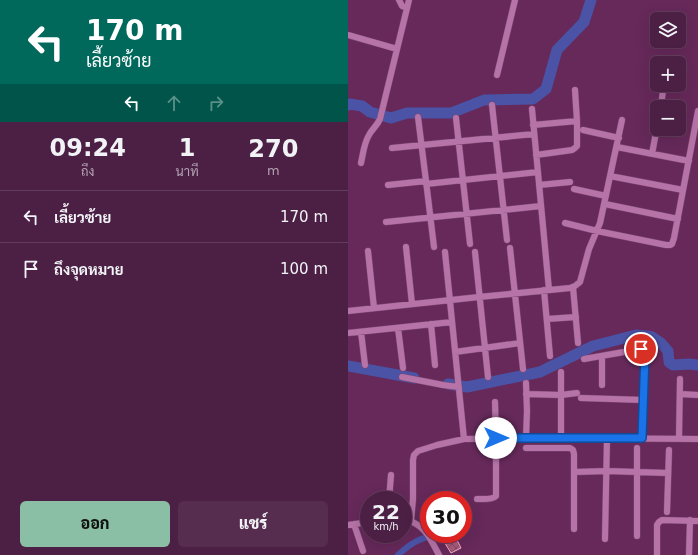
<!DOCTYPE html>
<html lang="th">
<head>
<meta charset="utf-8">
<style>
	:root { --surface:#4c1f44; --page:#562c4f; --text:#f1f3f6; --muted:#b2a2b2; --line:#633d5d; --accent:#8abfa5 }
	body { margin:0; font-family:"DejaVu Sans",Sarabun,sans-serif; background:var(--page); color:var(--text); height:100vh; display:flex; flex-direction:column; font-size:15px; white-space:nowrap }
	* { box-sizing:border-box; margin:0 }
	p { font-size:13px; color:var(--muted) }
	.icon { flex:none; width:22px; height:22px; fill:none; stroke:currentColor; stroke-width:2; stroke-linecap:round; stroke-linejoin:round }
	.map { position:relative; flex:1; overflow:hidden }
	.drawer { display:flex; flex-direction:column; background:var(--surface); width:348px }
	.drawer>* { flex:none }
	.hud { background:#00695c; color:#fff; overflow:hidden }
	.tools { position:absolute; left:302px; top:12px; display:grid; gap:8px }
	.tools a { display:grid; place-items:center; width:36px; height:36px; border-radius:6px; background:var(--surface); box-shadow:0 4px 16px #0002,0 0 0 1px var(--line); font-size:20px }
	.speed { position:absolute; left:12px; top:491px; display:flex; gap:8px; font-size:20px; font-weight:700; text-align:center }
	.speed>* { display:grid; place-content:center; width:52px; height:52px; border-radius:50%; background:var(--surface); box-shadow:0 4px 16px #0002,0 0 0 1px var(--line); line-height:1 }
	.speed small { font-size:10px; font-weight:400 }
	.speed .limit { border:6px solid #d22; background:#fff; color:#111 }
	.pin { position:absolute; display:grid; place-items:center; width:34px; height:34px; color:#fff; margin:-17px; border:2px solid #fff; border-radius:50%; box-shadow:0 1px 4px #0007 }
	.me { position:absolute; width:44px; margin:-22px; rotate:90deg; stroke-linejoin:round; filter:drop-shadow(0 0 3px #0008) }
	.turn { display:flex; align-items:center; gap:14px; height:84px; padding:0 20px; font-size:18px }
	.turn .icon { width:52px; height:52px; stroke-width:2.5 }
	.turn b { display:block; font-size:28px; line-height:34px }
	.lanes { display:flex; align-items:center; height:38px; padding:0 20px; background:#0003; justify-content:center; gap:20px; direction:ltr }
	.lanes .off { opacity:.35 }
	.eta { display:flex; justify-content:space-evenly; align-items:center; height:68px; text-align:center }
	.eta b { font-size:24px; font-weight:800; line-height:28px }
	.action { display:flex; gap:8px; margin-top:auto; padding:8px 20px }
	.action a { flex:1; height:46px; border-radius:6px; background:var(--accent); color:#111; font-size:16px; font-weight:800; line-height:46px; text-align:center }
	.action a+a { background:var(--page); color:var(--text) }
	ul { padding:0; list-style:none }
	li { display:flex; align-items:center; gap:12px; height:52px; padding:0 20px; border-top:1px solid var(--line) }
	li div { flex:1 }
	li b { display:block; font-size:15px }
	li em { font-style:normal }
	main { display:flex; flex:1; min-height:0 }
	.map>svg:first-child { display:block }
	.lines { fill:none; stroke-linecap:round; stroke-linejoin:round }
	.canal { stroke:#4a53a6; stroke-width:6 }
	.river { stroke:#4a53a6; stroke-width:11 }
	.building { fill:url(#building-cross-hatch); stroke:#ffa8c9 }
	.minor-casing { stroke:#7c4873; stroke-width:7 }
	.minor { stroke:#b673a7; stroke-width:6 }
	.route-casing { stroke:#114b97; stroke-width:10 }
	.route { stroke:#1a73e8; stroke-width:7 }
</style>
</head>
<body>
<main>
<section class="drawer">
<div class="hud">
<div class="turn"><svg class="icon" aria-label="left" viewBox="0 0 24 24"><path d="M17 20v-9H6M10 6l-5 5 5 5"/></svg><div><b>170 m</b>เลี้ยวซ้าย</div></div>
<div class="lanes"><svg class="icon" aria-label="left" viewBox="0 0 24 24"><path d="M17 20v-9H6M10 6l-5 5 5 5"/></svg><svg class="icon off" aria-label="ahead" viewBox="0 0 24 24"><path d="M12 20V5M6 11l6-6 6 6"/></svg><svg class="icon off" aria-label="right" viewBox="0 0 24 24"><path d="M7 20v-9h11M14 6l5 5-5 5"/></svg></div>
</div>
<div class="eta">
<div><b>09:24</b><p>ถึง</p></div>
<div><b>1</b><p>นาที</p></div>
<div><b>270</b><p>m</p></div>
</div>
<ul>
<li><svg class="icon" aria-label="left" viewBox="0 0 24 24"><path d="M17 20v-9H6M10 6l-5 5 5 5"/></svg><div><b>เลี้ยวซ้าย</b></div><em>170 m</em></li>
<li><svg class="icon" aria-label="arrive" viewBox="0 0 24 24"><path d="M6 21V4h12l-3 4 3 4H6"/></svg><div><b>ถึงจุดหมาย</b></div><em>100 m</em></li>
</ul>
<div class="action"><a>ออก</a><a>แชร์</a></div>
</section>
<div class="map">
<svg width="350" height="555" viewBox="0 0 350 555">
	<defs>
		<pattern id="building-cross-hatch" width="8" height="8" patternUnits="userSpaceOnUse"><rect width="8" height="8" fill="#ab5c7c"/><path d="M0 0l8 8M0 8l8-8" fill="none" stroke="#834f66"/></pattern>
	</defs>
	<rect width="100%" height="100%" fill="#66295a"/>
	<g class="lines">
		<path class="canal" d="M115 527 120 525
			M50 555C64 542 71 539 89 534"/>
		<path class="river" d="M0 105 2 104 14 106 22 112 43 118 59 113H103L136 100 185 99 198 89 209 50 236 22 243 0
			M0 366 66 378
			M100 384 119 387 192 372 245 346 288 335 299 336 304 337 313 343 320 351 321 362 325 365 341 364 350 365"/>
	</g>
	<path class="building" d="M104 534H106L113 548 103 553 95 540Z"/>
	<g class="lines">
		<g class="minor-casing">
			<path id="minor" d="M51 0 54 6 59 8
				M0 35 49 49
				M149 75 167 0
				M144 105 159 240
				M313 107 315 90
				M184 109 201 290
				M108 118 122 244
				M185 125 229 121
				M235 130 271 138
				M269 147 341 161
				M44 148 186 134
				M304 154 309 127
				M188 155 224 150 227 148 229 146V121L227 90
				M13 163C15 154 16 143 21 135 24 129 29 126 32 119L61 0
				M262 176 335 190
				M78 181 86 247
				M78 184 190 172
				M40 185 78 181 70 117
				M191 185 222 182
				M226 189 258 196
				M257 204 330 219
				M38 222 193 206
				M217 223 249 231 318 245H322L324 244 326 238 350 111
				M58 247 64 304
				M162 248 175 369
				M20 251 26 308
				M97 252 116 439
				M127 252 140 377
				M225 287 230 343
				M196 290 202 356
				M0 311 131 297 222 288 227 286 232 282 241 249 252 223 274 120
				M199 319 228 317
				M83 324 87 365
				M50 328 55 368
				M13 332 17 365
				M0 333 104 322
				M107 352 172 343
				M236 359 293 349 295 350 297 354 295 438
				M54 377 95 385 111 387
				M178 383 179 411 178 438
				M254 385V356
				M178 394 213 395 229 393
				M332 394 350 395
				M233 398 296 400
				M213 438V372
				M331 439 332 379
				M178 448H222L225 450 226 454V529
				M226 472 259 471 320 473
				M129 499C135 499 144 500 148 496V438L147 402
				M41 500 43 475
				M319 512 321 450
				M55 519C76 523 82 538 91 555
				M63 521 65 499V460L66 455 70 451 89 445 116 439 213 438 350 439
				M6 524 15 551
				M0 525 21 522
				M289 536V448
				M257 539 259 438
				M309 555V525L311 522 314 520 350 521
				M341 555 342 520"/>
		</g>
		<use href="#minor" class="minor"/>
	</g>
	<g class="lines">
		<g class="route-casing">
			<path id="route" d="M148 438H294L297 354 295 350 293 349"/>
		</g>
		<use href="#route" class="route"/>
	</g>
</svg>
<div class="tools">
<a><svg class="icon" aria-label="layers" viewBox="0 0 24 24"><path d="M12 4l9 5-9 5-9-5zM3 14l9 5 9-5"/></svg></a>
<a>+</a>
<a>−</a>
</div>
<div class="speed"><div>22<small>km/h</small></div><div class="limit">30</div></div>
<div class="pin" style="left:293px;top:349px;background:#d93025"><svg class="icon" aria-label="arrive" viewBox="0 0 24 24"><path d="M6 21V4h12l-3 4 3 4H6"/></svg></div>
<svg class="me" style="left:148px;top:438px" viewBox="-20 -20 40 40"><circle r="19" fill="#fff"/><path d="M0-13L10 11 0 6-10 11z" fill="#1a73e8"/></svg>
</div>
</main>
</body>
</html>
